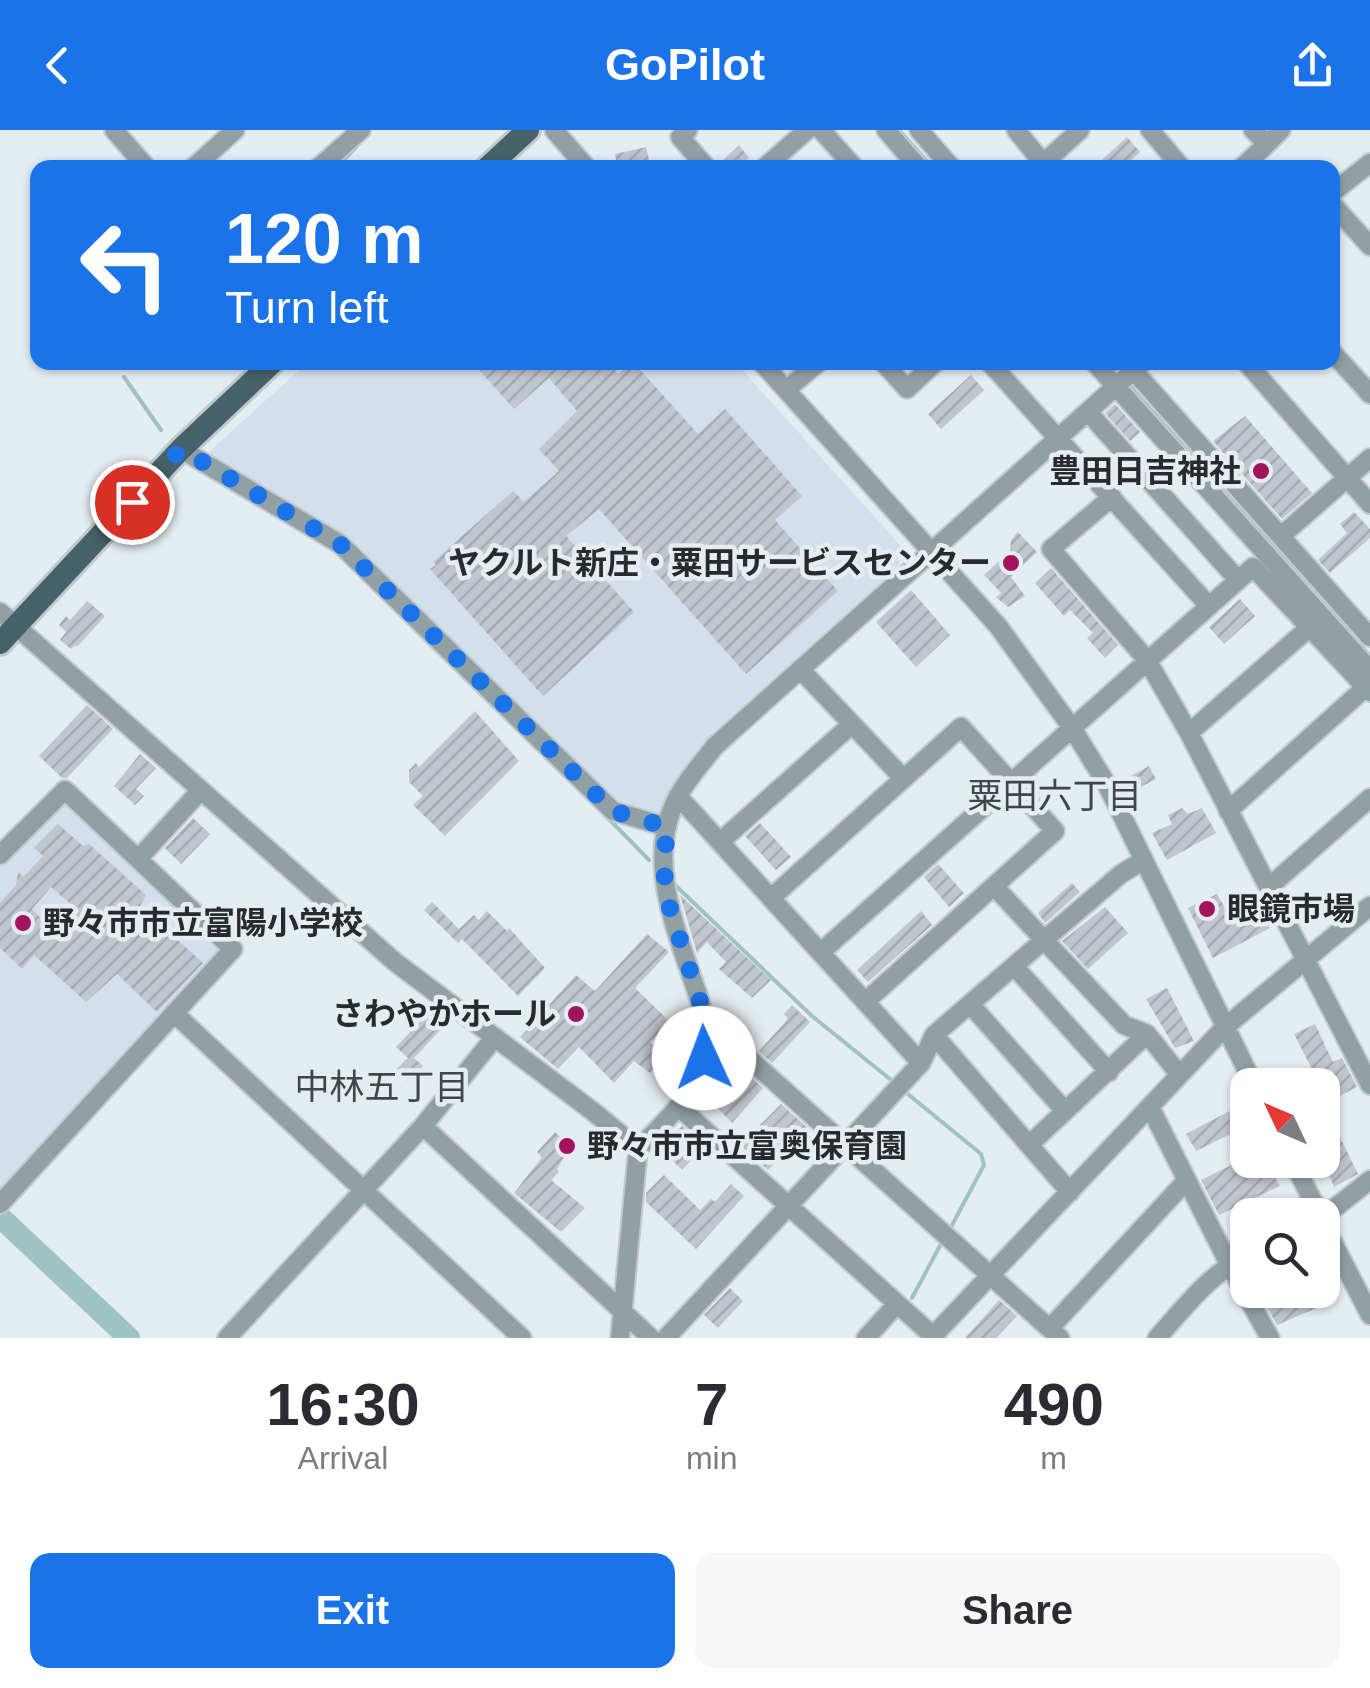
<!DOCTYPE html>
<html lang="en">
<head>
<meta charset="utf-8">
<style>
	:root { --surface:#fff; --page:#f7f7f7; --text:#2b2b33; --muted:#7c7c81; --accent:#1a73e8 }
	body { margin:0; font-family:Helvetica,"Noto Sans JP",sans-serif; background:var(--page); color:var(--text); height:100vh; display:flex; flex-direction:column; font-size:38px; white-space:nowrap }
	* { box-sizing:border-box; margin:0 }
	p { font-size:32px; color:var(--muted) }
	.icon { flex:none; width:55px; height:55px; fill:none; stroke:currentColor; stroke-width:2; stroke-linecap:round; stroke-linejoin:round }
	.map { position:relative; height:1208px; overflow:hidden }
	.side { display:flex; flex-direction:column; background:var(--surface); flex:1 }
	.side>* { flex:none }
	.banner { position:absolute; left:30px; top:30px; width:1310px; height:210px; border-radius:20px; box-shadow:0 2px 8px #0004; background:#1a73e8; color:#fff; overflow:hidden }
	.needle { width:65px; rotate:314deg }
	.fabs { position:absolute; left:1230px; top:938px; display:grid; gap:20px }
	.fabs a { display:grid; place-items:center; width:110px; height:110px; border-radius:20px; background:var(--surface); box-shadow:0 2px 8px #0004; font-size:50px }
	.pin { position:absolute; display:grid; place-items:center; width:85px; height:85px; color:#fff; margin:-42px; border:5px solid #fff; border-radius:50%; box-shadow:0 2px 10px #0007 }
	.me { position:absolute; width:110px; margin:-55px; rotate:358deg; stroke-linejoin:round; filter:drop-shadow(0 0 8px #0008) }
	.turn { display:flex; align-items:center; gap:35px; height:210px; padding:0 30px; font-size:45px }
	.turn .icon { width:130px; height:130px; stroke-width:2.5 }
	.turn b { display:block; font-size:70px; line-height:85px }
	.eta { display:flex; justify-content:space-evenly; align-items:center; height:170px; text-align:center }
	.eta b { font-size:60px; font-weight:600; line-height:70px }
	.primary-button { display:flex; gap:20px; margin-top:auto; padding:20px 30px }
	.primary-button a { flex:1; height:115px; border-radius:20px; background:var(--accent); color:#fff; font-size:40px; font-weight:600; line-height:115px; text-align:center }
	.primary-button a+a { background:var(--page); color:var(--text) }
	header { display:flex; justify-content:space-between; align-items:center; height:130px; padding:0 30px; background:var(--accent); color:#fff; font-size:45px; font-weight:600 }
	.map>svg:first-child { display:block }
	.built { fill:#d1e0ea }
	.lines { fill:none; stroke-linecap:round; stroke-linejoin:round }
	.stream { stroke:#9dc4c0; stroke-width:4 }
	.river { stroke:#9dc4c0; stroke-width:22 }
	.building { fill:url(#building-hatch); fill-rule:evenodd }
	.minor-casing { stroke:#c2cacf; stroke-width:22 }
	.major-casing { stroke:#c2cacf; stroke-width:28 }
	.minor { stroke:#90a0a3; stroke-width:18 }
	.major { stroke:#456268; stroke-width:22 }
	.route { stroke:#1a73e8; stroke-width:18; stroke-dasharray:0 32.4 }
	.poi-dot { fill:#a1145d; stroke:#e4edf2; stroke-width:4 }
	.labels { text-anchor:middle; stroke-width:9; stroke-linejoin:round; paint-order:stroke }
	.poi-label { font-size:32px; font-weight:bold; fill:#282b2d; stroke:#e4edf2; text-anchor:end }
	.neighbourhood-label { font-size:35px; fill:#3f464a; stroke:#e4edf2 }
</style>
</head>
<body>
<header><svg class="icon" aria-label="back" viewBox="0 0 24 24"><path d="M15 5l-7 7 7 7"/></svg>GoPilot<svg class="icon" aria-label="share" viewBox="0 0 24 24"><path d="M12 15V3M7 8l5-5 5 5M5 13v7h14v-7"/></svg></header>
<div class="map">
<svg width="1370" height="1208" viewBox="0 0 1370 1208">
	<defs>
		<pattern id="building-hatch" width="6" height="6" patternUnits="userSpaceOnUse" patternTransform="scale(2.5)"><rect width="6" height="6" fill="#c1c6ce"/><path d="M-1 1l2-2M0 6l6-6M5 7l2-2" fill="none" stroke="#a6aab1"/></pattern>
	</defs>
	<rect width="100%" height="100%" fill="#e4edf2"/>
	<path class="built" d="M307 233H736L900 415 899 436 712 603 669 662 660 687 618 675 335 398 212 330 210 321Z
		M65 667 225 819 0 1057V733Z"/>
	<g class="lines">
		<path class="stream" d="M899 0 933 38
			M336 38 357 16
			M1108 232 1120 246
			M124 247 161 300
			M1127 253 1370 526
			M194 337 242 365
			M607 687 649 730
			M674 754 812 886 896 954
			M903 960 981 1024 984 1035 950 1099
			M912 1168 942 1112"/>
		<path class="river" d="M0 1087 129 1208"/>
	</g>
	<path class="building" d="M1127 7 1140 22 1123 38H1093Z
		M739 15 749 28 738 38H719V34Z
		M646 17 651 38H618L615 24Z
		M472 232H608L618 244 633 232 698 304 725 279 802 366 775 390 838 461 746 544 599 379 566 406 634 482 543 566 430 439 436 435 433 432 513 361 524 372 559 341 539 319 577 281 549 248 514 279Z
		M971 245 984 260 941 299 928 284Z
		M1115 274 1140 302 1130 311 1105 283Z
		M1245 286 1312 363 1282 389 1213 311Z
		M1354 382 1370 399V408L1330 443 1318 430 1347 403 1340 394Z
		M1018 402 1037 422 1011 447 1025 466 1008 477 996 467 1001 463 984 445 1010 421 1011 410Z
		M1051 438 1118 515 1105 528 1087 508 1093 503 1070 480 1064 486 1035 453Z
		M911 460 950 505 916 537 876 492Z
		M1240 469 1255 486 1224 514 1209 497Z
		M87 471 105 486 77 517 75 515 71 519 60 510 66 502 59 495 66 486 70 490Z
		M87 575 113 599 67 648H62L39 626Z
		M475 581 519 631 445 706 413 675 423 666 409 652V640L416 633 419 637Z
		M140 624 156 638 136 659 144 666 135 675 114 656Z
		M1149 636 1156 649 1135 660 1127 648Z
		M1182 678 1188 684 1202 678 1216 703 1167 730 1152 703 1172 694 1168 685Z
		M193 688 210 704 181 734 165 718Z
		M760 693 791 727 776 740 745 706Z
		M58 694 83 716 89 714 146 765 140 776 203 833 157 882 117 844 86 872 34 825 22 839 0 818V773L16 755 18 742 23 747 43 726 34 718ZM51 757 79 781 63 799 54 791 49 797 32 779Z
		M938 734 964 763 949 777 924 747Z
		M1072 753 1080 762 1045 793 1038 783Z
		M1217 764 1228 783 1259 766 1274 796 1213 828 1188 778Z
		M680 765 771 850 752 868 719 839 726 832 707 812 697 823Z
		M432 772 459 799 474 785 479 790 487 781 507 801 509 798 545 838 518 866 462 809 458 813 424 780Z
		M1105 777 1128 803 1088 839 1062 811Z
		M921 781 932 795 868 852 857 840Z
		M647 804 669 822 635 858 668 890 669 893 650 912 667 928 650 943 634 931 614 953 579 917 558 939 520 907 576 845 595 861Z
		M1167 858 1194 911 1175 918 1146 869Z
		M792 875 810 892 772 933 759 921 788 889 784 884Z
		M433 884 447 893 414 928 423 936 408 951 396 940 408 928 396 917 426 885 429 888Z
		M1315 894 1333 932 1342 928 1357 957 1328 972 1338 996 1335 997 1358 1044 1334 1057 1327 1041 1333 1038 1322 1020V955H1285L1313 941 1294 904Z
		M738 936 763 958 732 993 708 968Z
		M781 974 809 999 768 1040 740 1015Z
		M1237 977 1247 996 1196 1021 1186 1004Z
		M682 996 704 1017 682 1040 660 1018Z
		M555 1002 569 1015V1019L557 1039 559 1042 551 1050 585 1078 561 1102 514 1063 542 1027 537 1022Z
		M1248 1027V1030H1264L1280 1056 1219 1085 1201 1050Z
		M664 1045 700 1080 711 1069 715 1072 731 1054 744 1066 696 1119 646 1072V1063Z
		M730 1158 743 1171 718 1198 704 1185Z
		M1258 1160H1322L1328 1173 1277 1195Z
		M999 1170 1017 1186 996 1208H965Z"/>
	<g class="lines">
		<g class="minor-casing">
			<path id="minor" d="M114 0 147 38
				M554 0 587 38
				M688 0 680 7 707 38
				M821 0 855 38
				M886 0 919 38
				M919 0 952 38
				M1016 0 1043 33
				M1150 0 1182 38
				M1267 14 1281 0
				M193 38 235 0
				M318 38 361 0
				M764 38 807 0
				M1038 38 1080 0
				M1241 38 1267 14 1253 0
				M1332 63 1370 33
				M1332 74 1370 116
				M1332 222 1370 264
				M761 232 998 496 1072 598 1106 653 1254 955
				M883 232 907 259 936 232
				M989 232 1209 476
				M1094 232 1370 540
				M1246 232 1370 374
				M1127 233 1370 507
				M786 260 819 232
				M1088 282 1238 450
				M181 319 340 414 613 681 667 697
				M1112 367 1051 419 1147 530 1189 603 1370 955
				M1281 406 1370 328
				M0 482 395 832 595 983 638 1019C664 993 696 964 704 926 710 900 702 876 693 851 674 794 645 724 679 665 688 648 703 632 715 616L1143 232
				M800 539 903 648
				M1189 603 1310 497
				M678 666 921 933
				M1228 681 1366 557
				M721 711 851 595
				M0 725 65 660 233 819 0 1074
				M139 728 201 660
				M994 756 1044 810 1121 744 1142 731
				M1269 757 1370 668
				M771 768 961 597 1055 701 865 872
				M821 822 1253 437 1370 562
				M1014 836 1109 942
				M970 874 1065 981
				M174 883 522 1208
				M706 890 1060 1208
				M934 905 1029 1015 1147 904
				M679 977 933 1206
				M1150 977 1229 1134 1270 1208
				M423 996 651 1208
				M1029 1015 1070 1062
				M1292 1030 1320 1085
				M1322 1088 1370 1050
				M1322 1091 1370 1185
				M1050 1198 1186 1051
				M227 1208 423 996 495 907
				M620 1208 638 1019
				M666 1208 921 933 934 905 1044 810 1124 895 1147 904 1179 944
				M866 1208 897 1174
				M936 1208 933 1206 1225 897 1370 776
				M1157 1208C1185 1177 1209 1144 1248 1125"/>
		</g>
		<g class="major-casing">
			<path id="major" d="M487 38 528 0
				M0 513 181 319 273 232"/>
		</g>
		<use href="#minor" class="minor"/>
		<use href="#major" class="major"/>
	</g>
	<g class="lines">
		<path class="route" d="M132 372 181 319 340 414 613 681 667 697 664 736 666 766 706 890 704 928"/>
	</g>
	<g class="poi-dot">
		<circle cx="1261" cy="341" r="10"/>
		<circle cx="1011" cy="433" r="10"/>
		<circle cx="1207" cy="779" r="10"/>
		<circle cx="23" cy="793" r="10"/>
		<circle cx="576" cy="884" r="10"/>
		<circle cx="567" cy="1016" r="10"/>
	</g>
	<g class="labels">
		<g class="poi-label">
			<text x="1241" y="352">豊田日吉神社</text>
			<text x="991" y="444">ヤクルト新庄・粟田サービスセンター</text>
			<text x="1227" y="790" text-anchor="start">眼鏡市場</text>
			<text x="43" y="804" text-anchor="start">野々市市立富陽小学校</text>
			<text x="556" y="895">さわやかホール</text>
			<text x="587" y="1027" text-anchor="start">野々市市立富奥保育園</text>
		</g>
		<g class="neighbourhood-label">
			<text x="1055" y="678">粟田六丁目</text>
			<text x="382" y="969">中林五丁目</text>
		</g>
	</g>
</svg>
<div class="fabs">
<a><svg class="needle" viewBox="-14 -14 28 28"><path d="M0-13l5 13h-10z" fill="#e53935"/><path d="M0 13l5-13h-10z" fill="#7c7c81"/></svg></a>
<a><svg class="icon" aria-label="search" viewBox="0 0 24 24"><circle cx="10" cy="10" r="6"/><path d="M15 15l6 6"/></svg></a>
</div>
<div class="pin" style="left:132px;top:372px;background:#d93025"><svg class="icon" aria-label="arrive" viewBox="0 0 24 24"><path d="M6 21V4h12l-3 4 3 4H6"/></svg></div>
<svg class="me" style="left:704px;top:928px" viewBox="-20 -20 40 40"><circle r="19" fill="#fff"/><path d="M0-13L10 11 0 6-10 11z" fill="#1a73e8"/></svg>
<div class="banner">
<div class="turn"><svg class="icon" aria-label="left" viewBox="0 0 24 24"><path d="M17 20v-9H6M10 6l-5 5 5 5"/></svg><div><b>120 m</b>Turn left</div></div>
</div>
</div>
<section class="side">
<div class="eta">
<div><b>16:30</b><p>Arrival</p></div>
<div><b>7</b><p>min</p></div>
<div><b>490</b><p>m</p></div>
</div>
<div class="primary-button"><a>Exit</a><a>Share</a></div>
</section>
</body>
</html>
